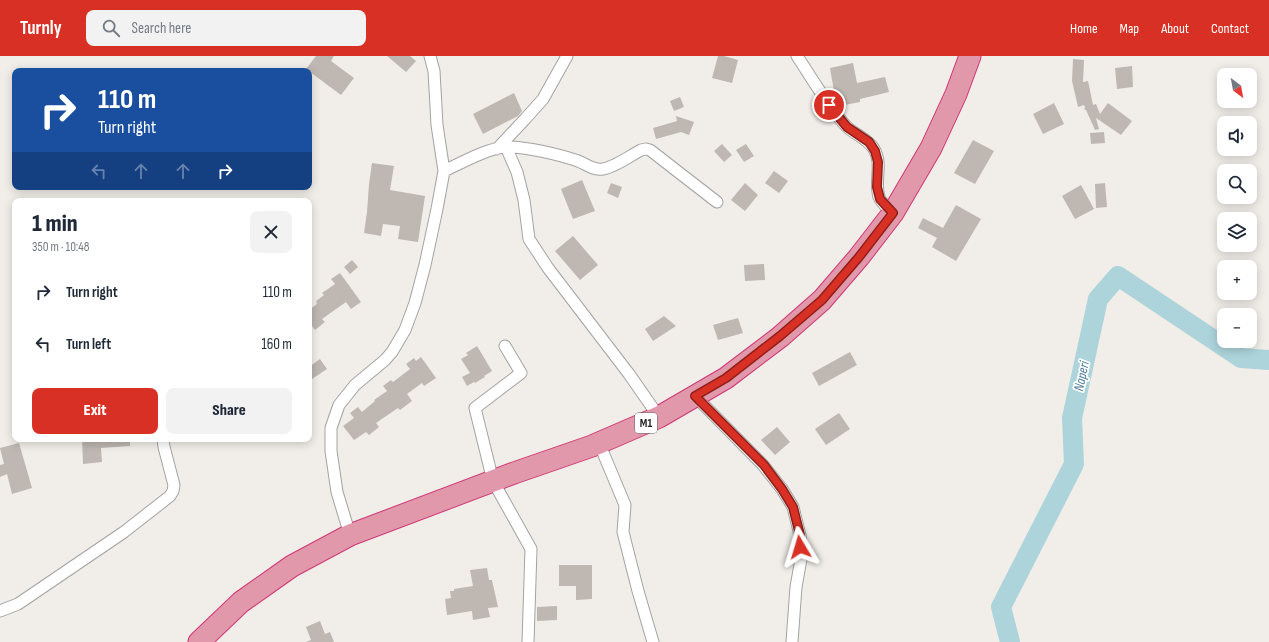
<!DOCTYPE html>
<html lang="en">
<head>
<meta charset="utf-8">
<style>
	:root { --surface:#fff; --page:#f2f2f3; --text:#1f2937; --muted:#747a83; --accent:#d93025 }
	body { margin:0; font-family:"Sofia Sans Condensed",sans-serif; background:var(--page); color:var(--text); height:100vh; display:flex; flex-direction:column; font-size:15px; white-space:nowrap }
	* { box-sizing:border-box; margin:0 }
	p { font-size:13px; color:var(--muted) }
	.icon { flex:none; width:22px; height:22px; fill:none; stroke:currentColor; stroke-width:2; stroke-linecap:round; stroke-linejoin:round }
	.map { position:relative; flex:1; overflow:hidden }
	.drawer { position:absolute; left:12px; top:142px; width:300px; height:244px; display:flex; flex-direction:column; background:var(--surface); border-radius:8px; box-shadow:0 2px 10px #0003 }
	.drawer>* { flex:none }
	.top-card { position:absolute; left:12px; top:12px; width:300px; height:122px; border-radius:8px; box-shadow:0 2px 10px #0003; background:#1a4fa0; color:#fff; overflow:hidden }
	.needle { width:26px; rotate:148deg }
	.controls { position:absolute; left:1217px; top:12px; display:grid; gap:8px }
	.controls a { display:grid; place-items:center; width:40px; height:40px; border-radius:8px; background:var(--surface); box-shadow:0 2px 10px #0003; font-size:20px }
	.pin { position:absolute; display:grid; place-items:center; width:34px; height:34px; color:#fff; margin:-17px; border:2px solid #fff; border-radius:50%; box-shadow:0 1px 4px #0007 }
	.me { position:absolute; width:44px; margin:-22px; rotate:353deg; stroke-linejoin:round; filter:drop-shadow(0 0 3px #0008) }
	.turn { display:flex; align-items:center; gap:14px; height:84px; padding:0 20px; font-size:18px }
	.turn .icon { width:52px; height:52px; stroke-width:2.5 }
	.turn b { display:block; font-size:28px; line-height:34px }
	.lanes { display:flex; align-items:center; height:38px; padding:0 20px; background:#0003; justify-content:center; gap:20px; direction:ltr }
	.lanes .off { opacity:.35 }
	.round { display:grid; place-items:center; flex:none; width:42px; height:42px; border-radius:8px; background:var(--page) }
	.headline { display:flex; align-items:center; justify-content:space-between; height:68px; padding:0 20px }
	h1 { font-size:24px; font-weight:800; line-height:30px }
	.button { display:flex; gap:8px; margin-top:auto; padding:8px 20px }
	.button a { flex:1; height:46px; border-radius:8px; background:var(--accent); color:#fff; font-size:16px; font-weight:800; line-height:46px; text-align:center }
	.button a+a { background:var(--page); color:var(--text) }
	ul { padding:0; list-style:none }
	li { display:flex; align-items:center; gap:12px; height:52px; padding:0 20px }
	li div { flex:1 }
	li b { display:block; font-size:15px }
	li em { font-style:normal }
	header { display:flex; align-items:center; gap:24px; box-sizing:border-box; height:56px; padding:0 20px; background:var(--accent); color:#fff }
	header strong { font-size:19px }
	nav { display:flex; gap:22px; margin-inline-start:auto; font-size:14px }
	.search { width:280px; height:36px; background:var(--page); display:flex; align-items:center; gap:10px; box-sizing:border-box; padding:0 14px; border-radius:8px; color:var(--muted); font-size:15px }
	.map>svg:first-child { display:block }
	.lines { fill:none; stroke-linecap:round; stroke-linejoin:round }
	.river { stroke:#add4db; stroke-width:20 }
	.building { fill:#beb7b2 }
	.street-casing { stroke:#a3a3a3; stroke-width:13 }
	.highway-casing { stroke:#cf3676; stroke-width:23 }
	.street { stroke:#fff; stroke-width:11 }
	.highway { stroke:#e198ab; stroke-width:21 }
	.route-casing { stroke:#8d1f18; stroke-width:10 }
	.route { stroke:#d93025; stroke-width:7 }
	.labels { text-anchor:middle; stroke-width:3.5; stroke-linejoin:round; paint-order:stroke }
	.shield { fill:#fff; stroke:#646464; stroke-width:1 }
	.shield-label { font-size:12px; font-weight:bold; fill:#222 }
	.water-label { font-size:14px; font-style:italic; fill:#4d7a9c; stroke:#fff }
</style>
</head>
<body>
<header>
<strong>Turnly</strong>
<div class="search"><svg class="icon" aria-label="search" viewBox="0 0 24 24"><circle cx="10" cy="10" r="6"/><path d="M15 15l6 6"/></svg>Search here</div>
<nav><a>Home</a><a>Map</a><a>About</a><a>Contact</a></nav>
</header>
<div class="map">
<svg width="1269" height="586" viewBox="0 0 1269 586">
	<rect width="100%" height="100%" fill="#f1eee9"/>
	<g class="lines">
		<path class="river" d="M1010 586 1001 551 1074 408 1072 362 1098 243 1118 220 1241 302 1269 304"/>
	</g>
	<path class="building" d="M316 0H334L331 5 354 22 341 39 306 13Z
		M387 0H410L416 5 406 16Z
		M718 0H724L738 4 732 27 712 22Z
		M1073 3 1084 4 1083 26 1088 25 1093 49 1096 48 1100 58 1108 47 1132 65 1121 79 1096 62 1099 73 1095 74 1086 54 1084 53 1085 52 1084 49 1078 51 1072 25Z
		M853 7 857 27 885 21 889 36 860 43V46L839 50 836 47 830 12Z
		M1132 10 1133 31 1117 33 1115 12Z
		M514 37 522 55 518 60 483 78 473 58Z
		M680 41 684 51 674 55 670 45Z
		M1054 47 1064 68 1043 78 1033 58Z
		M676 60 694 66 689 79 681 76 656 83 653 72 677 65Z
		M1104 76 1105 87 1091 88 1090 77Z
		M973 84 994 95 975 128 954 117Z
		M722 88 732 99 724 106 714 95Z
		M746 88 754 100 744 106 736 94Z
		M372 107 394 110 390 134 425 140 418 186 398 183 400 170 383 168 381 180 364 177 367 156 369 128Z
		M774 115 788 125 779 137 765 127Z
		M582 124 595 155 573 163 561 133Z
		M611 127 622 131 618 142 607 137Z
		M745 127 758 139 745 155 731 144Z
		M1105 127 1107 151 1096 152 1095 128Z
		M1081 129 1094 153 1075 163 1062 140Z
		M956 149 981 163 956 205 932 191 937 182 918 172 923 162 943 172Z
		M573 180 598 209 580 224 555 195Z
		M352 204 358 211 350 218 344 211Z
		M764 208 765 224 745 225 744 209Z
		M340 217 361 246 351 253 346 246 322 263 325 266 315 274 309 266V254L317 248 316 245 324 239 322 237 335 228 331 223Z
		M664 260 676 270 653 285 645 273Z
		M738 262 743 277 718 284 713 269Z
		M477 290 492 315 484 320 485 321 475 327 474 326 467 330 462 321 470 317 461 303 468 299 466 297Z
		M850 296 857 309 819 330 812 317Z
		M421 301 436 322 424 330 422 327 407 338 412 345 400 354 398 352 376 367 379 371 369 379 366 376 354 384 343 370 354 362 350 357 358 351 362 356 375 345 374 344 387 335 383 330 391 324 393 326 410 313 406 308 414 302 416 305Z
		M320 303 327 313 309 325V311Z
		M839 357 850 373 826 389 815 373Z
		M777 371 790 386 775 399 761 384Z
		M82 383H130V390L101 392 102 406 83 408Z
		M19 387 32 432 12 438 7 418 0 421V409L4 408 0 392Z
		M559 509H592V543L576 544V530H559Z
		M487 512 489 524H492L498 551 488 552 490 561 473 564 472 555 447 559 445 543 451 542 450 535H454V533L473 530 470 514Z
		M557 550V564L537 565V551Z
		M320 565 325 578 330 576 334 586H306L311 584 306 571Z"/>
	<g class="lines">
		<g class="street-casing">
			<path id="street" d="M797 0C813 24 827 49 846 70 855 79 867 82 874 93 883 108 874 125 879 141 881 147 889 153 893 157
				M506 91 517 116 524 144 529 183 548 212 629 318 659 361
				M497 93 526 62 543 43 567 0
				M444 115C461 107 488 92 506 91 524 90 561 99 578 105 586 108 595 115 603 113 615 111 630 100 641 94L646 93 650 94 717 146
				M505 290 521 317 475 352 493 425 531 493 528 586
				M695 340 763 409 782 433 793 451 800 479 801 503 796 531 792 586
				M599 387 625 449 623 476 638 535 653 586
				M350 479 337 436 331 395V372L339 349 355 329 385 304 392 296 405 274 415 247 425 209 437 153 444 115 437 69 434 15 430 0
				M0 555 18 548 124 476 170 440 173 435 174 429 164 391 163 383"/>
		</g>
		<g class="highway-casing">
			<path id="highway" d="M199 586 241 546 292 510 350 479 514 417 592 390 659 361 726 322 780 281 822 244 859 201 893 157 931 92 956 38 970 0"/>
		</g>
		<use href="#street" class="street"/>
		<use href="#highway" class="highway"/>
	</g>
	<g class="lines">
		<g class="route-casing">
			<path id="route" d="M800 491V479L793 451 782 433 764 409 695 340 726 322 780 280 822 244 859 201 893 157 880 143 877 131 878 106 875 95 869 86 847 71 829 49"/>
		</g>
		<use href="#route" class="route"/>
	</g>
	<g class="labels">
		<rect class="shield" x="635" y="357" width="22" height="20" rx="3"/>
		<g class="shield-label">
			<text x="646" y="371">M1</text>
		</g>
		<g class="water-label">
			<text transform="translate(1081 320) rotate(-78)" y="5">Naperi</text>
		</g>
	</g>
</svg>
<div class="controls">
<a><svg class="needle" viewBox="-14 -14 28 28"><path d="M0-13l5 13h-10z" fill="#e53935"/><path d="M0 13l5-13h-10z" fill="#747a83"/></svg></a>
<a><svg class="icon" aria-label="sound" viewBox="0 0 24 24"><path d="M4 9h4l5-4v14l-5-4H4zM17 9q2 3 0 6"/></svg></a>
<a><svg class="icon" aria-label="search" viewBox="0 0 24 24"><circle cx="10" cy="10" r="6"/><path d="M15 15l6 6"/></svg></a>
<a><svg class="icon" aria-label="layers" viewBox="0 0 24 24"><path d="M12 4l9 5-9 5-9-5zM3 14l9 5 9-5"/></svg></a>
<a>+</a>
<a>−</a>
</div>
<div class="pin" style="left:829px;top:49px;background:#d93025"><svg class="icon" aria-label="arrive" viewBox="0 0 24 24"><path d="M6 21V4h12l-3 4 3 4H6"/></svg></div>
<svg class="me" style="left:800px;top:491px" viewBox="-20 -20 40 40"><path d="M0-17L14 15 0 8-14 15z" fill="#d93025" stroke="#fff" stroke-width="4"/></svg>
<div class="top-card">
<div class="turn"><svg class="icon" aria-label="right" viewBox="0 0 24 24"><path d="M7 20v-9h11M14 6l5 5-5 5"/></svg><div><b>110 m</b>Turn right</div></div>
<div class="lanes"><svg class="icon off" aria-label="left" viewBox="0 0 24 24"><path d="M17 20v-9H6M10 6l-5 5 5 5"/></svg><svg class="icon off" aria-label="ahead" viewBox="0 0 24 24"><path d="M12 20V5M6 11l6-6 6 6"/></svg><svg class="icon off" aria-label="ahead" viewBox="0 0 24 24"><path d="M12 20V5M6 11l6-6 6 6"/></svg><svg class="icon" aria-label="right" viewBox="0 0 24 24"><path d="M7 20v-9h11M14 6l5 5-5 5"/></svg></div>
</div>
<section class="drawer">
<div class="headline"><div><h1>1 min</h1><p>350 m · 10:48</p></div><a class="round"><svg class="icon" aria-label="close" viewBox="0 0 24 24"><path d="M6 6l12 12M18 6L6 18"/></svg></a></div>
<ul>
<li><svg class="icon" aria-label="right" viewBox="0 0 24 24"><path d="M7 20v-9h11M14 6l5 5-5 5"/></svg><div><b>Turn right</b></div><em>110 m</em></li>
<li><svg class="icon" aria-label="left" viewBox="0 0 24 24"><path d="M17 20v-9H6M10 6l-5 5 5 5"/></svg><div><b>Turn left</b></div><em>160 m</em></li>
</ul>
<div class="button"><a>Exit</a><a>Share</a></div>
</section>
</div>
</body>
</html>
